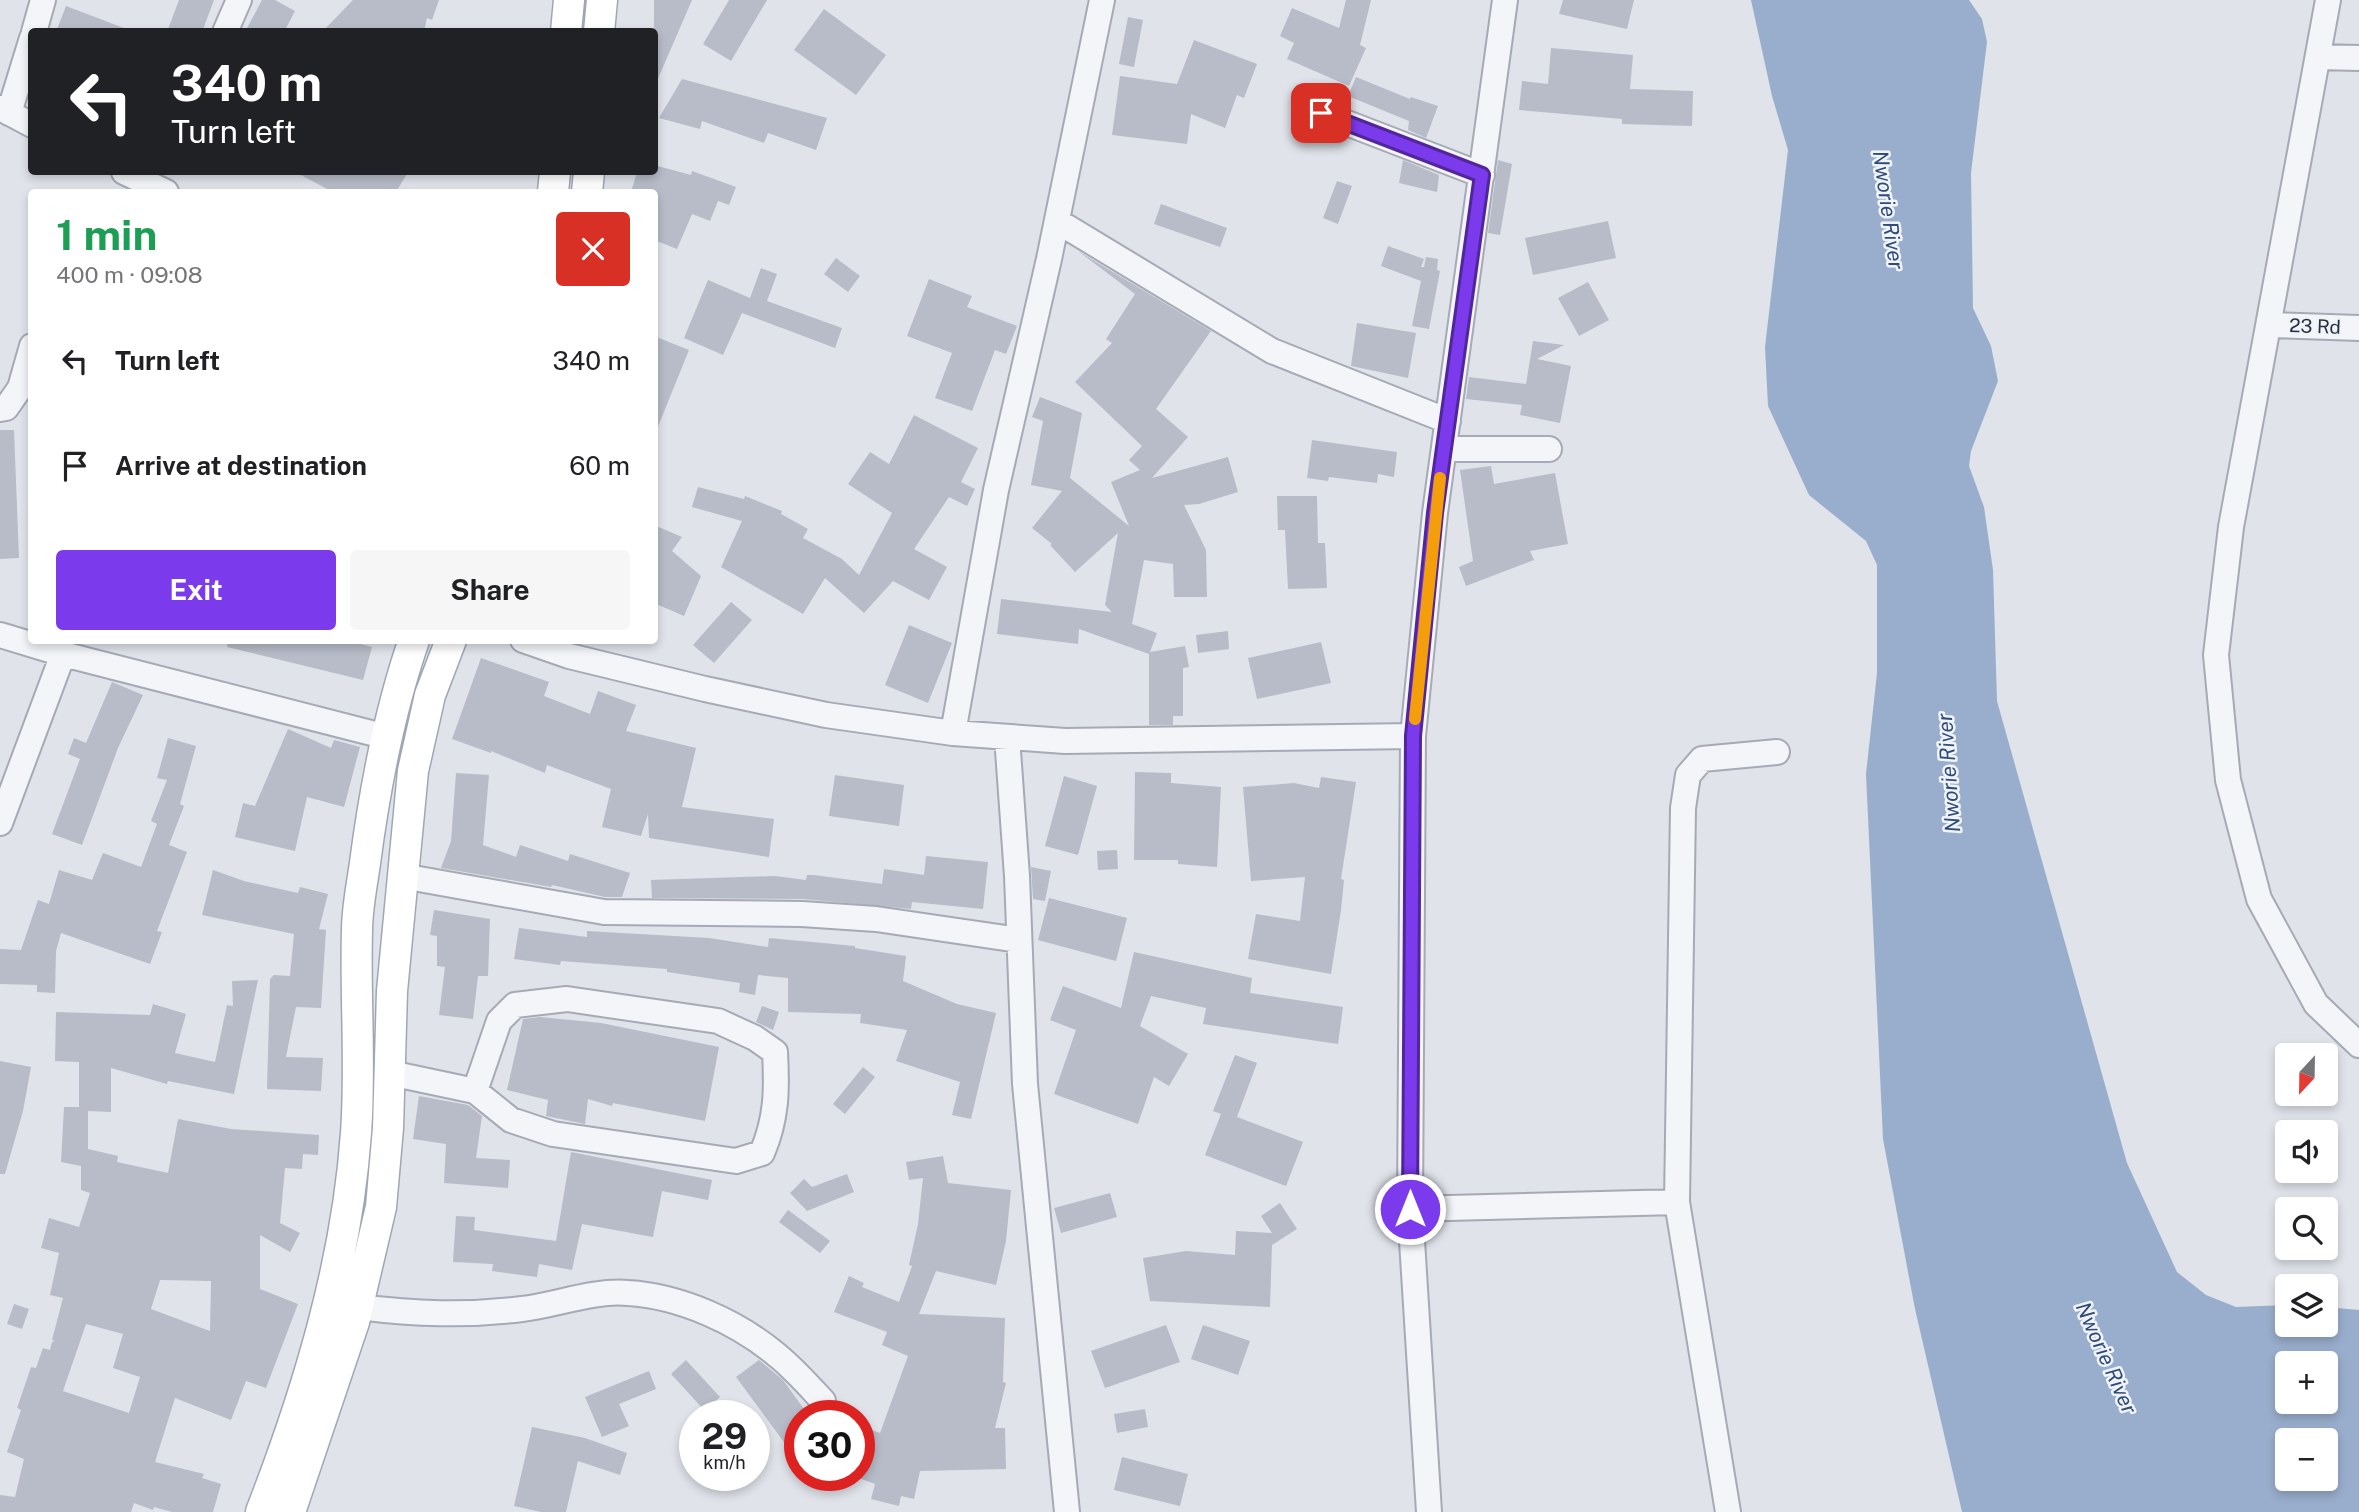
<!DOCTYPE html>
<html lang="en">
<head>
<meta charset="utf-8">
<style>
	:root { --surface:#fff; --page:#f6f6f6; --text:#202124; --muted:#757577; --accent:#7c3aed }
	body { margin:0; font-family:"Public Sans",sans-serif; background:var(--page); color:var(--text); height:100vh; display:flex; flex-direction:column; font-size:26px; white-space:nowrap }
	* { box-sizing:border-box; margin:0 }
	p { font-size:23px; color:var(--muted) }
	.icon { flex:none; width:38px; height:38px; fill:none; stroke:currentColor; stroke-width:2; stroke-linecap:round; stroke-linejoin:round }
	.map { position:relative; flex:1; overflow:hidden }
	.details { position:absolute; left:28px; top:189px; width:630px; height:455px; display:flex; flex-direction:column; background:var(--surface); border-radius:7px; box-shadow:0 4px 10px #0003 }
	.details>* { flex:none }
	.top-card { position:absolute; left:28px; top:28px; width:630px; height:147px; border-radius:7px; box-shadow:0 4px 10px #0003; background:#202124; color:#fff; overflow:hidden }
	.needle { width:46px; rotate:202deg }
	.tools { position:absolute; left:2275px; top:1043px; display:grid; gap:14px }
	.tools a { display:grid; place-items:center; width:63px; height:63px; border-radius:7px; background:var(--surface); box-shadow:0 4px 10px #0003; font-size:35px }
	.speed { position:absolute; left:679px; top:1400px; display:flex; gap:14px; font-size:35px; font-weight:700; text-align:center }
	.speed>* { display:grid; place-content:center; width:91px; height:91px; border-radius:50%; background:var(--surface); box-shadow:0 4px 10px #0003; line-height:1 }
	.speed small { font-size:18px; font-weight:400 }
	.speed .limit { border:10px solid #d22; background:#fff; color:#111 }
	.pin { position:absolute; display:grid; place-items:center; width:60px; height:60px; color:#fff; margin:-30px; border-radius:14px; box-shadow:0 4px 10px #0006 }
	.me { position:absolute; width:77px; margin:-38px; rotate:0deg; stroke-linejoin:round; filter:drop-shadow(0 0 5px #0008) }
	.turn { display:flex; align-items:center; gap:24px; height:147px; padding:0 28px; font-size:32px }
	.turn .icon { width:91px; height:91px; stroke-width:2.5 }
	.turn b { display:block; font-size:49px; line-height:60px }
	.round { display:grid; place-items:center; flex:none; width:74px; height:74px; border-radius:7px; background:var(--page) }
	.headline { display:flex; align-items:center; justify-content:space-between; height:119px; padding:0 28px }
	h1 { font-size:42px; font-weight:700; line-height:52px; color:#1e9e55 }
	.cta { display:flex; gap:14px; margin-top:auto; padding:14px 28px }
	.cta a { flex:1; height:80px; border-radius:7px; background:var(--accent); color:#fff; font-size:28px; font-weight:700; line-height:80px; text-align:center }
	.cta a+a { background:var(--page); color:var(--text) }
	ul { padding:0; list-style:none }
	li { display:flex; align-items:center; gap:21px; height:105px; padding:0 28px }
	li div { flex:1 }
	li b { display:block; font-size:26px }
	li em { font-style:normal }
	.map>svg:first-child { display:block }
	.water { fill:#99aecd; fill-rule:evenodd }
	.building { fill:#b7bcc8; fill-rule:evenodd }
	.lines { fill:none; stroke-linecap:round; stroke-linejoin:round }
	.minor-casing { stroke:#a5aab5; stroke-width:28 }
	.major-casing { stroke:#9fa7b7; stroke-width:33 }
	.minor { stroke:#f3f5f8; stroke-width:24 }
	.major { stroke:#fff; stroke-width:30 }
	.route-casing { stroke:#51269a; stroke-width:18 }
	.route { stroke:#7c3aed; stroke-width:12 }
	.slow { stroke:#f59e0b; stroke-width:12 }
	.labels { text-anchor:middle; stroke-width:5; stroke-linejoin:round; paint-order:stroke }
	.street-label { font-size:19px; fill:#273043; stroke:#f0f3f7 }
	.water-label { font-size:21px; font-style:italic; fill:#2f4b7a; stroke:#f0f3f7 }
</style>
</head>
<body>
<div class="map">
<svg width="2359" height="1512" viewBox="0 0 2359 1512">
	<rect width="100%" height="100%" fill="#e0e3ea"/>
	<path class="water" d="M1751 0H1969L1982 19 1987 42 1971 173 1973 308 1991 346 1998 381 1971 451 1969 466 1984 507 1993 570 1997 701 2127 1163 2177 1272 2206 1295 2236 1307 2287 1305V1325H2326V1307L2359 1310V1512H1962L1915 1309 1883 1139 1866 774 1877 673V565L1866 541 1809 495 1768 406 1765 347 1788 150 1772 96ZM2326 1363V1402H2287V1363ZM2326 1440V1479H2287V1440Z"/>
	<path class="building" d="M179 0H214L202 32H167Z
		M262 0H275L295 11 284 32H245Z
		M353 0H439L432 20 427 18 424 32H322Z
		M654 0H692L654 88Z
		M729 0H767L731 61 703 44Z
		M1346 0H1371L1360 45 1366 48 1349 86 1287 59 1294 43 1280 36 1292 8 1339 28Z
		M1563 0H1634L1627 29 1559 14Z
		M66 6 129 30V32H56Z
		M824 9 886 55 856 95 794 50Z
		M1128 17 1143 20 1134 67 1119 64Z
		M1194 40 1257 64 1244 98 1237 95 1225 128 1191 114 1187 144 1112 135 1120 76 1177 84Z
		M1551 48 1633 55 1630 89 1693 91 1692 126 1622 124V119L1519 110 1522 81 1548 84Z
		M1356 77 1410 99 1411 97 1438 106 1426 138 1408 130 1409 121 1348 96Z
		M682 79 827 118 816 150 768 133 764 143 702 121 700 129 659 118Z
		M1403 160 1439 175 1437 192 1399 183Z
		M1498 160 1512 164 1500 235 1488 233Z
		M654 165 691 175 692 171 736 187 729 205 718 201 710 221 692 214 677 249 654 240V192H631L637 172H654Z
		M295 172H408L396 192H333Z
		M1337 181 1352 186 1338 224 1323 218Z
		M1161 204 1227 228 1220 247 1154 224Z
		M1608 221 1616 258 1533 275 1525 238Z
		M1388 246 1424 259 1421 267H1424L1426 257 1438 259 1437 270 1440 271 1429 329 1412 326 1421 281 1381 266Z
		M1078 251 1211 331 1156 409 1188 437 1152 478 1228 457 1238 492 1199 504 1184 505 1206 550 1207 597H1174L1173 564 1144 560 1132 624 1157 633 1150 652 1185 646 1189 667 1183 668V716H1173V725H1149V654L1079 629 1078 644 997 634 1001 599 1112 612 1105 605 1118 533 1075 572 1050 545 1052 544 1032 528 1062 491 1031 485 1043 421 1032 417 1040 397 1082 413 1070 478 1129 526 1111 482 1140 470 1129 460 1142 446 1075 382 1112 343 1106 339 1135 294Z
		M836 258 860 276 848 292 824 274Z
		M761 268 777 274 767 301 842 328 835 348 742 313 723 355 684 338 708 280 750 298Z
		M929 279 972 296 967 307 1017 326 1006 354 995 350 972 411 935 398 952 353 907 336Z
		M1588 282 1609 320 1579 336 1558 298Z
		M1357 323 1416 333 1408 378 1351 366Z
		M654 336 689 350 655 434 654 433Z
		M1533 341 1564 345 1537 359 1571 366 1560 423 1520 415 1522 405 1466 399 1469 377 1526 384Z
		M914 415 978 448 961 482 975 489 967 506 949 497 914 549 947 567 929 600 893 581 864 613 825 578 803 614 721 567 742 521 692 507 698 487 744 499 745 496 782 511 781 514 808 529 803 538 842 559 859 575 892 513 848 484 870 452 889 464Z
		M0 430H14L19 558 0 559Z
		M1312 440 1397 452 1394 477 1378 474 1377 483 1329 477 1328 481 1307 478Z
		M1491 466 1494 484 1555 473 1568 544 1530 551 1534 560 1466 586 1459 567 1473 561 1460 470Z
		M1277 496H1317L1318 543H1325L1327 588 1288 589 1285 530H1278Z
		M654 525 682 537 672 551 701 576 684 616 654 603Z
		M731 602 752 620 714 663 693 645Z
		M909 625 952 643 928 703 885 685Z
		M1228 631 1229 649 1198 653 1196 635Z
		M228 640H346L372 647 363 680 227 647Z
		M1321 642 1331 683 1257 699 1248 658Z
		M481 658 549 682 544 696 590 714 598 691 636 705 626 731 696 748 682 807 774 819 769 857 649 838 648 814 641 836 602 827 611 789 547 765 545 773 491 751V753L452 739Z
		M112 682 143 695 118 748 82 845 52 834 80 759 68 754 74 738 86 743Z
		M288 729 331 748 334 740 360 747 344 807 307 797 295 851 235 837 243 803 255 806Z
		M168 738 196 746 180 804 184 806 169 845 187 852 157 931 162 932 150 964 61 933 56 951 55 993 37 992V985L0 984V949L21 950 38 900 49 904 59 870 92 880 103 853 141 867 157 824 151 821 167 780 157 778Z
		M1135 772 1171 773V783L1221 787 1217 867 1178 864V860H1134Z
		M456 773 489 775 483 845 516 857 520 845 568 861 570 854 630 873 622 897H605L552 885 551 887 441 868 451 841Z
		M835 775 904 785 899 826 829 816Z
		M1064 776 1097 786 1078 855 1045 846Z
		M1321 777 1356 782 1341 879 1344 880 1341 910 1331 974 1248 959 1256 914 1300 921 1305 877 1251 881 1243 787 1294 783 1319 788Z
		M1117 850 1118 869 1098 870 1097 851Z
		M926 856 988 862 983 909 912 902 911 909 803 899 652 898 651 880 775 876 806 880 807 875H814L882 884 884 869 924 875Z
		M1031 867 1051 871 1045 901 1033 899Z
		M213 870 244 881 298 893 300 887 328 894 319 929 326 930 321 1008 296 1007 286 1057 323 1058 321 1091 267 1089 270 979 274 975 290 976 294 934 202 915Z
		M1049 898 1127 918 1116 961 1038 940Z
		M434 910 490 919 488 976H478L473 1019 439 1015 445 967 437 966V936L430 935Z
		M519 928 587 937V931L709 938 768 947 769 938 855 946V948L906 956 903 981 957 1004 996 1013 971 1119 952 1115 960 1082 896 1061 907 1030 860 1023 861 1014 788 1012V978L758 975 755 995 739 992 740 983 667 972V969L561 961 560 965 514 959Z
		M1134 952 1252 978 1250 993 1343 1007 1338 1044 1203 1024 1206 1008 1151 996 1140 1026 1188 1054 1169 1086 1154 1077 1138 1124 1054 1094 1076 1030 1050 1020 1063 986 1121 1008Z
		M258 980 234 1094 168 1081 167 1084 111 1068V1112L88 1111V1149L118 1156 117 1162 168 1173 178 1119 231 1129 319 1135 318 1155 303 1154 302 1169 285 1168 280 1223 300 1233 290 1252 260 1235V1289L298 1304 266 1388 246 1381 231 1420 175 1398 155 1462 204 1474 202 1478 221 1484 213 1512H172L154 1507 153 1510 134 1503 131 1512H0V1495L15 1497 24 1459 7 1452 21 1410 17 1408 31 1367 36 1368 43 1348 50 1350 52 1342 55 1341 52 1340 63 1298 50 1295 59 1253 41 1248 49 1218 79 1227 90 1193 81 1190V1166L61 1162 64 1107H79V1062L55 1061 56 1012 150 1015 153 1004 186 1014 175 1053 215 1062 227 1005 233 1006 232 981ZM160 1280 211 1281 210 1331 151 1309ZM86 1324 123 1334 113 1368 140 1377 129 1413 63 1391Z
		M762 1006 779 1012 773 1030 756 1022Z
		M540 1017 601 1023 719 1047 705 1121 613 1103 612 1106 588 1099 585 1124 546 1116 548 1100 507 1090 523 1019Z
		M1235 1055 1257 1063 1237 1117 1303 1142 1286 1186 1205 1155 1221 1114 1213 1111Z
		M0 1061 31 1067 23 1111 5 1174H0Z
		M863 1067 875 1077 845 1114 833 1104Z
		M419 1096 468 1105 482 1116 476 1158 510 1160 508 1188 444 1183 446 1144 413 1139Z
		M571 1152 712 1180 708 1200 662 1191 653 1237 582 1224 572 1270 539 1264 537 1277 492 1271 493 1264 453 1262 456 1216 475 1217 474 1230 556 1241Z
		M943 1156 948 1183 1011 1190 1006 1241 996 1285 936 1271 919 1314 1005 1318 1003 1382 1006 1383 995 1428H1005L1006 1469 920 1471 914 1499 901 1496 899 1506 871 1499 875 1484 859 1478V1425L880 1433 908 1356 882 1345 887 1332 834 1312 849 1276 864 1283 862 1287 899 1302 912 1266 909 1265 918 1224 923 1178 909 1180 906 1162Z
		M847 1174 854 1192 807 1211 790 1193 804 1179 812 1187Z
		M1110 1193 1117 1217 1061 1233 1054 1208Z
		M1280 1203 1297 1229 1272 1245 1270 1307 1150 1301 1143 1258 1186 1251 1235 1255 1236 1231 1272 1233 1261 1216Z
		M788 1210 830 1241 820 1253 779 1222Z
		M14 1304 29 1309 22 1329 7 1324Z
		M1166 1325 1180 1362 1105 1388 1091 1351Z
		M1203 1325 1250 1341 1238 1375 1191 1359Z
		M686 1360 720 1397 705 1411 671 1374Z
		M759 1360 783 1380 809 1416H800V1464L736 1377Z
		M649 1371 656 1389 619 1404 629 1426 602 1437 585 1397Z
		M1145 1409 1148 1427 1117 1433 1114 1414Z
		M532 1427 585 1438 627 1453 620 1475 578 1461 566 1512H541L514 1506Z
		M1122 1457 1188 1474 1180 1506 1114 1490Z"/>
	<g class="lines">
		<g class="minor-casing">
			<path id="minor" d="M2328 0 2231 527 2216 655 2228 780 2259 899 2316 1004 2359 1045
				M34 32 43 0
				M225 32 239 0
				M2318 57 2359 58
				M0 108 32 125
				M9 113 32 38
				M1321 113 1482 175
				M124 172 166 192
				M1057 221 1272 351 1448 421
				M2271 325 2359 328
				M0 409 6 408 20 388 32 346
				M1444 449H1549
				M0 635 63 654 387 737
				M523 640 569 656 705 689 826 715 953 733 1065 741 1413 736
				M953 733 996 490 1049 259 1102 0
				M1007 737 1017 876 1025 1084 1067 1512
				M0 823 63 654
				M402 876 604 912 802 914 876 919 1018 940
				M390 1073 475 1091 511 1120 553 1134 736 1161 762 1153C777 1118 777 1089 775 1052L755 1038 718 1021 567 999 515 1005 499 1021 475 1091
				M1677 1202 1683 808 1688 775 1702 759 1777 752
				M1410 1209 1677 1202 1728 1512
				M358 1307C416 1314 464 1316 522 1309 557 1305 592 1290 628 1293 680 1296 738 1322 778 1356 794 1369 809 1386 823 1401
				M1429 1512 1410 1209 1413 736 1435 513 1505 0"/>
		</g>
		<g class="major-casing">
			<path id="major" d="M566 32 569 0
				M599 32 602 0
				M553 192 555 172
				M587 192 589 172
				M261 1512C308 1391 347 1262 356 1133 361 1066 355 998 357 931 357 908 362 885 365 863 375 787 389 712 414 640
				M290 1512 354 1322 381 1207 388 1128 392 991 413 771 430 695 451 640"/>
		</g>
		<use href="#minor" class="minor"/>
		<use href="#major" class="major"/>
	</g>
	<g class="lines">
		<g class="route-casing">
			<path id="route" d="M1321 113 1482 175 1435 513 1413 736 1410 1209"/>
		</g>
		<use href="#route" class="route"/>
		<path class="slow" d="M1415 719 1440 478"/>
	</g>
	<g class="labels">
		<g class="street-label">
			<text transform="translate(2315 326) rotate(2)" y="7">23 Rd</text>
		</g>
		<g class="water-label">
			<text transform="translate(1888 210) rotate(82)" y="7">Nworie River</text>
			<text transform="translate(1949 773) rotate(-94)" y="7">Nworie River</text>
			<text transform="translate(2106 1358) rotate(66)" y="7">Nworie River</text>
		</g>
	</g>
</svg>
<div class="tools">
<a><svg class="needle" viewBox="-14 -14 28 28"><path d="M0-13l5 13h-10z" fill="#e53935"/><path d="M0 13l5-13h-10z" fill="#757577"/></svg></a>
<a><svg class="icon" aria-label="sound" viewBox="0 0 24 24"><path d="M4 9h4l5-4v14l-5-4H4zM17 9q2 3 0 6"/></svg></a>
<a><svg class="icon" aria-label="search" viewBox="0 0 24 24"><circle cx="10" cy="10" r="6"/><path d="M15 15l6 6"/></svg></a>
<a><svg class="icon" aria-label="layers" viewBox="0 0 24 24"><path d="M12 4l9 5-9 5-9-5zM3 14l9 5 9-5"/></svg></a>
<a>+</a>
<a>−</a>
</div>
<div class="speed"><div>29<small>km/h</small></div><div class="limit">30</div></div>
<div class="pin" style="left:1321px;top:113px;background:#d93025"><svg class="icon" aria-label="arrive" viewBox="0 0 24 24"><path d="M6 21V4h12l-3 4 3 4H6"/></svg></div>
<svg class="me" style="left:1410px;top:1209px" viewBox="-20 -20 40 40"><circle r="17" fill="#7c3aed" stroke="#fff" stroke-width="3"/><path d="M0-11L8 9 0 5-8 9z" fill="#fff"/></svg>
<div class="top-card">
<div class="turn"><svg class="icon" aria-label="left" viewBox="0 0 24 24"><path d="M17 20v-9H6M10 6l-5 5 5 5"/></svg><div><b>340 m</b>Turn left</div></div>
</div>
<section class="details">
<div class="headline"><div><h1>1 min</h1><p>400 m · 09:08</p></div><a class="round" style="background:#d93025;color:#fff"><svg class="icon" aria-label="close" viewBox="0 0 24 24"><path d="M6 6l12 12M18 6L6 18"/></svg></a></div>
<ul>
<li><svg class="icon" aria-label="left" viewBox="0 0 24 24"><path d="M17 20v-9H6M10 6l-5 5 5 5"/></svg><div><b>Turn left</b></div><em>340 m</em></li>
<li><svg class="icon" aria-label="arrive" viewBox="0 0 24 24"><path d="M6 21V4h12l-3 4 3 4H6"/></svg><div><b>Arrive at destination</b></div><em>60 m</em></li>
</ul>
<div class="cta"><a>Exit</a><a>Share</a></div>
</section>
</div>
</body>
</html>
